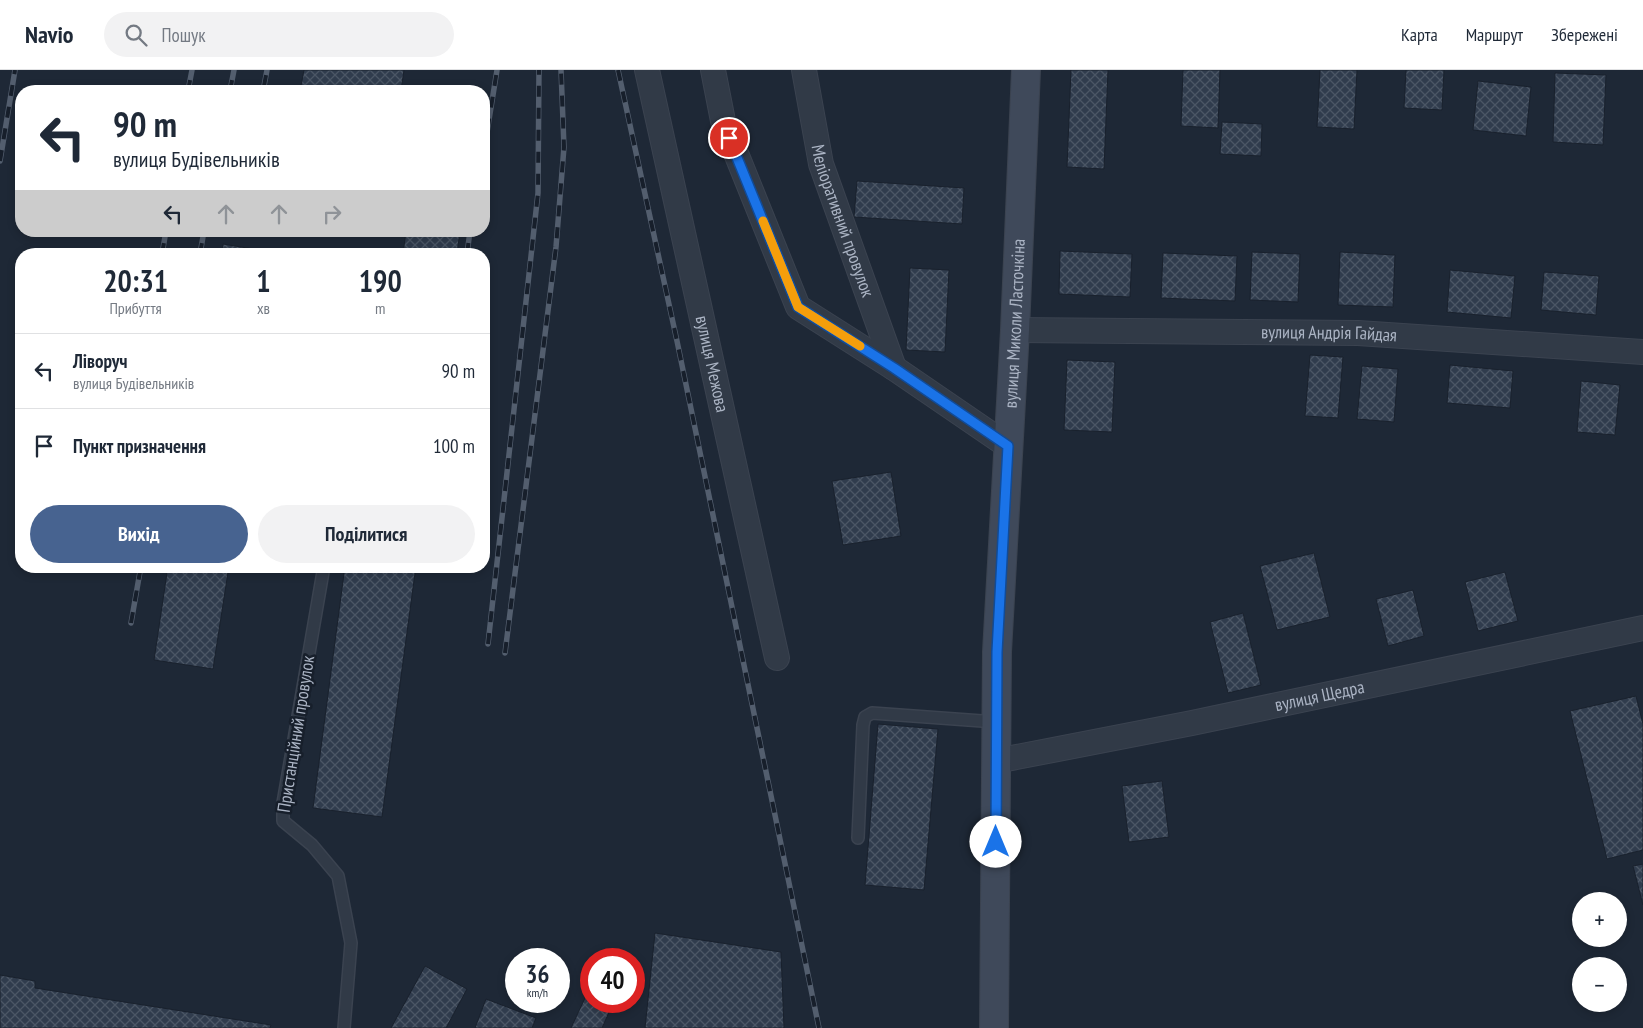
<!DOCTYPE html>
<html lang="uk">
<head>
<meta charset="utf-8">
<style>
	:root { --surface:#fff; --page:#f2f2f3; --text:#1f2937; --muted:#747a83; --line:#e0e1e3; --accent:#476390 }
	body { margin:0; font-family:"PT Sans Narrow",sans-serif; background:var(--page); color:var(--text); height:100vh; display:flex; flex-direction:column; font-size:19px; white-space:nowrap }
	* { box-sizing:border-box; margin:0 }
	p { font-size:16px; color:var(--muted) }
	.icon { flex:none; width:28px; height:28px; fill:none; stroke:currentColor; stroke-width:2; stroke-linecap:round; stroke-linejoin:round }
	.map { position:relative; flex:1; overflow:hidden }
	.sheet { position:absolute; left:15px; top:178px; width:475px; height:325px; display:flex; flex-direction:column; background:var(--surface); border-radius:20px; box-shadow:0 2px 8px #0003 }
	.sheet>* { flex:none }
	.banner { position:absolute; left:15px; top:15px; width:475px; height:152px; border-radius:20px; box-shadow:0 2px 8px #0003; background:#fff; color:var(--text); overflow:hidden }
	.tools { position:absolute; left:1572px; top:822px; display:grid; gap:10px }
	.tools a { display:grid; place-items:center; width:55px; height:55px; border-radius:50%; background:var(--surface); box-shadow:0 2px 8px #0003; font-size:25px }
	.speed { position:absolute; left:505px; top:878px; display:flex; gap:10px; font-size:25px; font-weight:700; text-align:center }
	.speed>* { display:grid; place-content:center; width:65px; height:65px; border-radius:50%; background:var(--surface); box-shadow:0 2px 8px #0003; line-height:1 }
	.speed small { font-size:12px; font-weight:400 }
	.speed .limit { border:8px solid #d22; background:#fff; color:#111 }
	.pin { position:absolute; display:grid; place-items:center; width:42px; height:42px; color:#fff; margin:-21px; border:2px solid #fff; border-radius:50%; box-shadow:0 1px 5px #0007 }
	.me { position:absolute; width:55px; margin:-28px; rotate:0deg; stroke-linejoin:round; filter:drop-shadow(0 0 4px #0008) }
	.turn { display:flex; align-items:center; gap:18px; height:105px; padding:0 15px; font-size:22px }
	.turn .icon { width:65px; height:65px; stroke-width:2.5 }
	.turn b { display:block; font-size:35px; line-height:42px }
	.lanes { display:flex; align-items:center; height:48px; padding:0 15px; background:#0003; justify-content:center; gap:25px; direction:ltr }
	.lanes .off { opacity:.35 }
	.eta { display:flex; justify-content:space-evenly; align-items:center; height:85px; text-align:center }
	.eta b { font-size:30px; font-weight:700; line-height:35px }
	.cta { display:flex; gap:10px; margin-top:auto; padding:10px 15px }
	.cta a { flex:1; height:58px; border-radius:30px; background:var(--accent); color:#fff; font-size:20px; font-weight:700; line-height:58px; text-align:center }
	.cta a+a { background:var(--page); color:var(--text) }
	ul { padding:0; list-style:none }
	li { display:flex; align-items:center; gap:15px; height:75px; padding:0 15px; border-top:1px solid var(--line) }
	li div { flex:1 }
	li b { display:block; font-size:19px }
	li em { font-style:normal }
	header { display:flex; align-items:center; gap:30px; box-sizing:border-box; height:70px; padding:0 25px; background:var(--surface); border-bottom:1px solid var(--line) }
	header strong { font-size:24px }
	nav { display:flex; gap:28px; margin-inline-start:auto; font-size:18px }
	.search { width:350px; height:45px; background:var(--page); display:flex; align-items:center; gap:12px; box-sizing:border-box; padding:0 18px; border-radius:28px; color:var(--muted); font-size:19px }
	.map>svg:first-child { display:block }
	.building { fill:url(#building-cross-hatch); stroke:#19212d }
	.lines { fill:none; stroke-linecap:round; stroke-linejoin:round }
	.lane-casing { stroke:#3b4350; stroke-width:14 }
	.street-casing { stroke:#3b4350; stroke-width:26 }
	.secondary-casing { stroke:#3b4350; stroke-width:30 }
	.lane { stroke:#313a47; stroke-width:11 }
	.street { stroke:#313a47; stroke-width:24 }
	.secondary { stroke:#3f495a; stroke-width:28 }
	.rail-casing { stroke:#535e6e; stroke-width:5.5 }
	.rail { stroke:#171f2b; stroke-width:4; stroke-dasharray:11; stroke-linecap:butt }
	.route-casing { stroke:#114b97; stroke-width:12 }
	.route { stroke:#1a73e8; stroke-width:9 }
	.slow { stroke:#f59e0b; stroke-width:9 }
	.labels { text-anchor:middle; stroke-width:5; stroke-linejoin:round; paint-order:stroke }
	.street-label { font-size:18px; fill:#abb4c4; stroke:#171f2b }
</style>
</head>
<body>
<header>
<strong>Navio</strong>
<div class="search"><svg class="icon" aria-label="search" viewBox="0 0 24 24"><circle cx="10" cy="10" r="6"/><path d="M15 15l6 6"/></svg>Пошук</div>
<nav><a>Карта</a><a>Маршрут</a><a>Збережені</a></nav>
</header>
<div class="map">
<svg width="1643" height="958" viewBox="0 0 1643 958">
	<defs>
		<pattern id="building-cross-hatch" width="8" height="8" patternUnits="userSpaceOnUse" patternTransform="scale(1.25)"><rect width="8" height="8" fill="#303c4d"/><path d="M0 0l8 8M0 8l8-8" fill="none" stroke="#4b5665"/></pattern>
	</defs>
	<rect width="100%" height="100%" fill="#1e2836"/>
	<path class="building" d="M304 0H404L401 21H300Z
		M1071 0H1108L1104 99 1067 97Z
		M1183 0H1220L1218 58 1181 56Z
		M1320 0H1357L1354 59 1317 57Z
		M1406 0H1444L1442 40 1404 38Z
		M1555 3 1606 5 1603 75 1553 72Z
		M1478 11 1531 17 1526 66 1473 60Z
		M1222 52 1262 54 1261 86 1220 84Z
		M857 111 964 118 962 154 854 147Z
		M406 161H460L457 184H403Z
		M223 174 277 183V184H222Z
		M1060 181 1132 184 1130 227 1059 224Z
		M1252 182 1300 184 1298 232 1250 230Z
		M1340 182 1395 185 1393 237 1338 235Z
		M1163 183 1237 186 1235 231 1161 228Z
		M910 198 949 200 945 282 906 280Z
		M1450 200 1515 206 1511 248 1447 242Z
		M1544 202 1599 206 1596 245 1541 240Z
		M1310 285 1343 287 1338 348 1305 346Z
		M1067 290 1115 292 1112 362 1064 360Z
		M1450 295 1513 301 1510 338 1447 333Z
		M1362 296 1398 299 1394 352 1357 349Z
		M1581 311 1620 315 1615 365 1577 362Z
		M891 402 901 466 843 475 832 411Z
		M1314 483 1330 547 1277 560 1260 496Z
		M168 496H229L213 599 154 590Z
		M345 496H416L382 747 313 738Z
		M1505 502 1518 551 1478 561 1465 512Z
		M1413 520 1424 566 1388 576 1376 529Z
		M1243 543 1261 615 1228 623 1210 552Z
		M1636 626 1643 654V780L1607 789 1570 641Z
		M878 654 938 659 924 820 865 815Z
		M1162 711 1169 767 1129 772 1122 716Z
		M1643 794V835L1633 796Z
		M655 863 781 882 784 958H645Z
		M425 896 467 919 446 958H391Z
		M0 905 35 911V918L271 955 270 958H0Z
		M591 915V931H614L602 958H571Z
		M486 929 536 948 532 958H475Z"/>
	<g class="lines">
		<g class="lane-casing">
			<path id="lane" d="M324 496 283 733V751L312 775 338 806 351 873 344 958
				M858 768 863 655 865 647 872 643 996 652"/>
		</g>
		<g class="street-casing">
			<g id="street">
				<path id="s1" d="M647 0 777 588"/>
				<path d="M713 0 723 51 798 237 894 298 1008 376"/>
				<path id="s2" d="M804 0 821 94 894 298"/>
				<path id="s3" d="M1015 260 1358 263 1643 282"/>
				<path id="s4" d="M996 691 1192 653 1643 558"/>
			</g>
		</g>
		<g class="secondary-casing">
			<g id="secondary">
				<path id="s5" d="M994 958 997 582 1015 260 1026 0"/>
			</g>
		</g>
		<use href="#lane" class="lane"/>
		<use href="#street" class="street"/>
		<use href="#secondary" class="secondary"/>
		<g class="rail-casing">
			<path id="rail" d="M618 0 677 271 819 958
				M264 16 267 0
				M188 21 192 0
				M230 21 234 0
				M484 81 497 0
				M0 91 15 0
				M162 184 166 161
				M200 184 204 161
				M467 184 470 161
				M131 553 141 496
				M488 574 538 123 539 0
				M505 583 556 177 564 77 561 0"/>
		</g>
		<use href="#rail" class="rail"/>
	</g>
	<g class="lines">
		<g class="route-casing">
			<path id="route" d="M729 68 798 237 894 298 1008 376 997 582 996 772"/>
		</g>
		<use href="#route" class="route"/>
		<path class="slow" d="M763 151 798 237 860 276"/>
	</g>
	<g class="labels">
		<g class="street-label">
			<text dy="6" stroke="none"><textPath href="#s2" startOffset="156">Меліоративний провулок</textPath></text>
			<text dy="6" stroke="none"><textPath href="#s5" startOffset="705">вулиця Миколи Ласточкіна</textPath></text>
			<text dy="6" stroke="none"><textPath href="#s3" startOffset="314">вулиця Андрія Гайдая</textPath></text>
			<text dy="6" stroke="none"><textPath href="#s1" startOffset="301">вулиця Межова</textPath></text>
			<text dy="6" stroke="none"><textPath href="#s4" startOffset="330">вулиця Щедра</textPath></text>
			<text transform="translate(296 664) rotate(-81)" y="6">Пристанційний провулок</text>
		</g>
	</g>
</svg>
<div class="tools">
<a>+</a>
<a>−</a>
</div>
<div class="speed"><div>36<small>km/h</small></div><div class="limit">40</div></div>
<div class="pin" style="left:729px;top:68px;background:#d93025"><svg class="icon" aria-label="arrive" viewBox="0 0 24 24"><path d="M6 21V4h12l-3 4 3 4H6"/></svg></div>
<svg class="me" style="left:996px;top:772px" viewBox="-20 -20 40 40"><circle r="19" fill="#fff"/><path d="M0-13L10 11 0 6-10 11z" fill="#1a73e8"/></svg>
<div class="banner">
<div class="turn"><svg class="icon" aria-label="left" viewBox="0 0 24 24"><path d="M17 20v-9H6M10 6l-5 5 5 5"/></svg><div><b>90 m</b>вулиця Будівельників</div></div>
<div class="lanes"><svg class="icon" aria-label="left" viewBox="0 0 24 24"><path d="M17 20v-9H6M10 6l-5 5 5 5"/></svg><svg class="icon off" aria-label="ahead" viewBox="0 0 24 24"><path d="M12 20V5M6 11l6-6 6 6"/></svg><svg class="icon off" aria-label="ahead" viewBox="0 0 24 24"><path d="M12 20V5M6 11l6-6 6 6"/></svg><svg class="icon off" aria-label="right" viewBox="0 0 24 24"><path d="M7 20v-9h11M14 6l5 5-5 5"/></svg></div>
</div>
<section class="sheet">
<div class="eta">
<div><b>20:31</b><p>Прибуття</p></div>
<div><b>1</b><p>хв</p></div>
<div><b>190</b><p>m</p></div>
</div>
<ul>
<li><svg class="icon" aria-label="left" viewBox="0 0 24 24"><path d="M17 20v-9H6M10 6l-5 5 5 5"/></svg><div><b>Ліворуч</b><p>вулиця Будівельників</p></div><em>90 m</em></li>
<li><svg class="icon" aria-label="arrive" viewBox="0 0 24 24"><path d="M6 21V4h12l-3 4 3 4H6"/></svg><div><b>Пункт призначення</b></div><em>100 m</em></li>
</ul>
<div class="cta"><a>Вихід</a><a>Поділитися</a></div>
</section>
</div>
</body>
</html>
